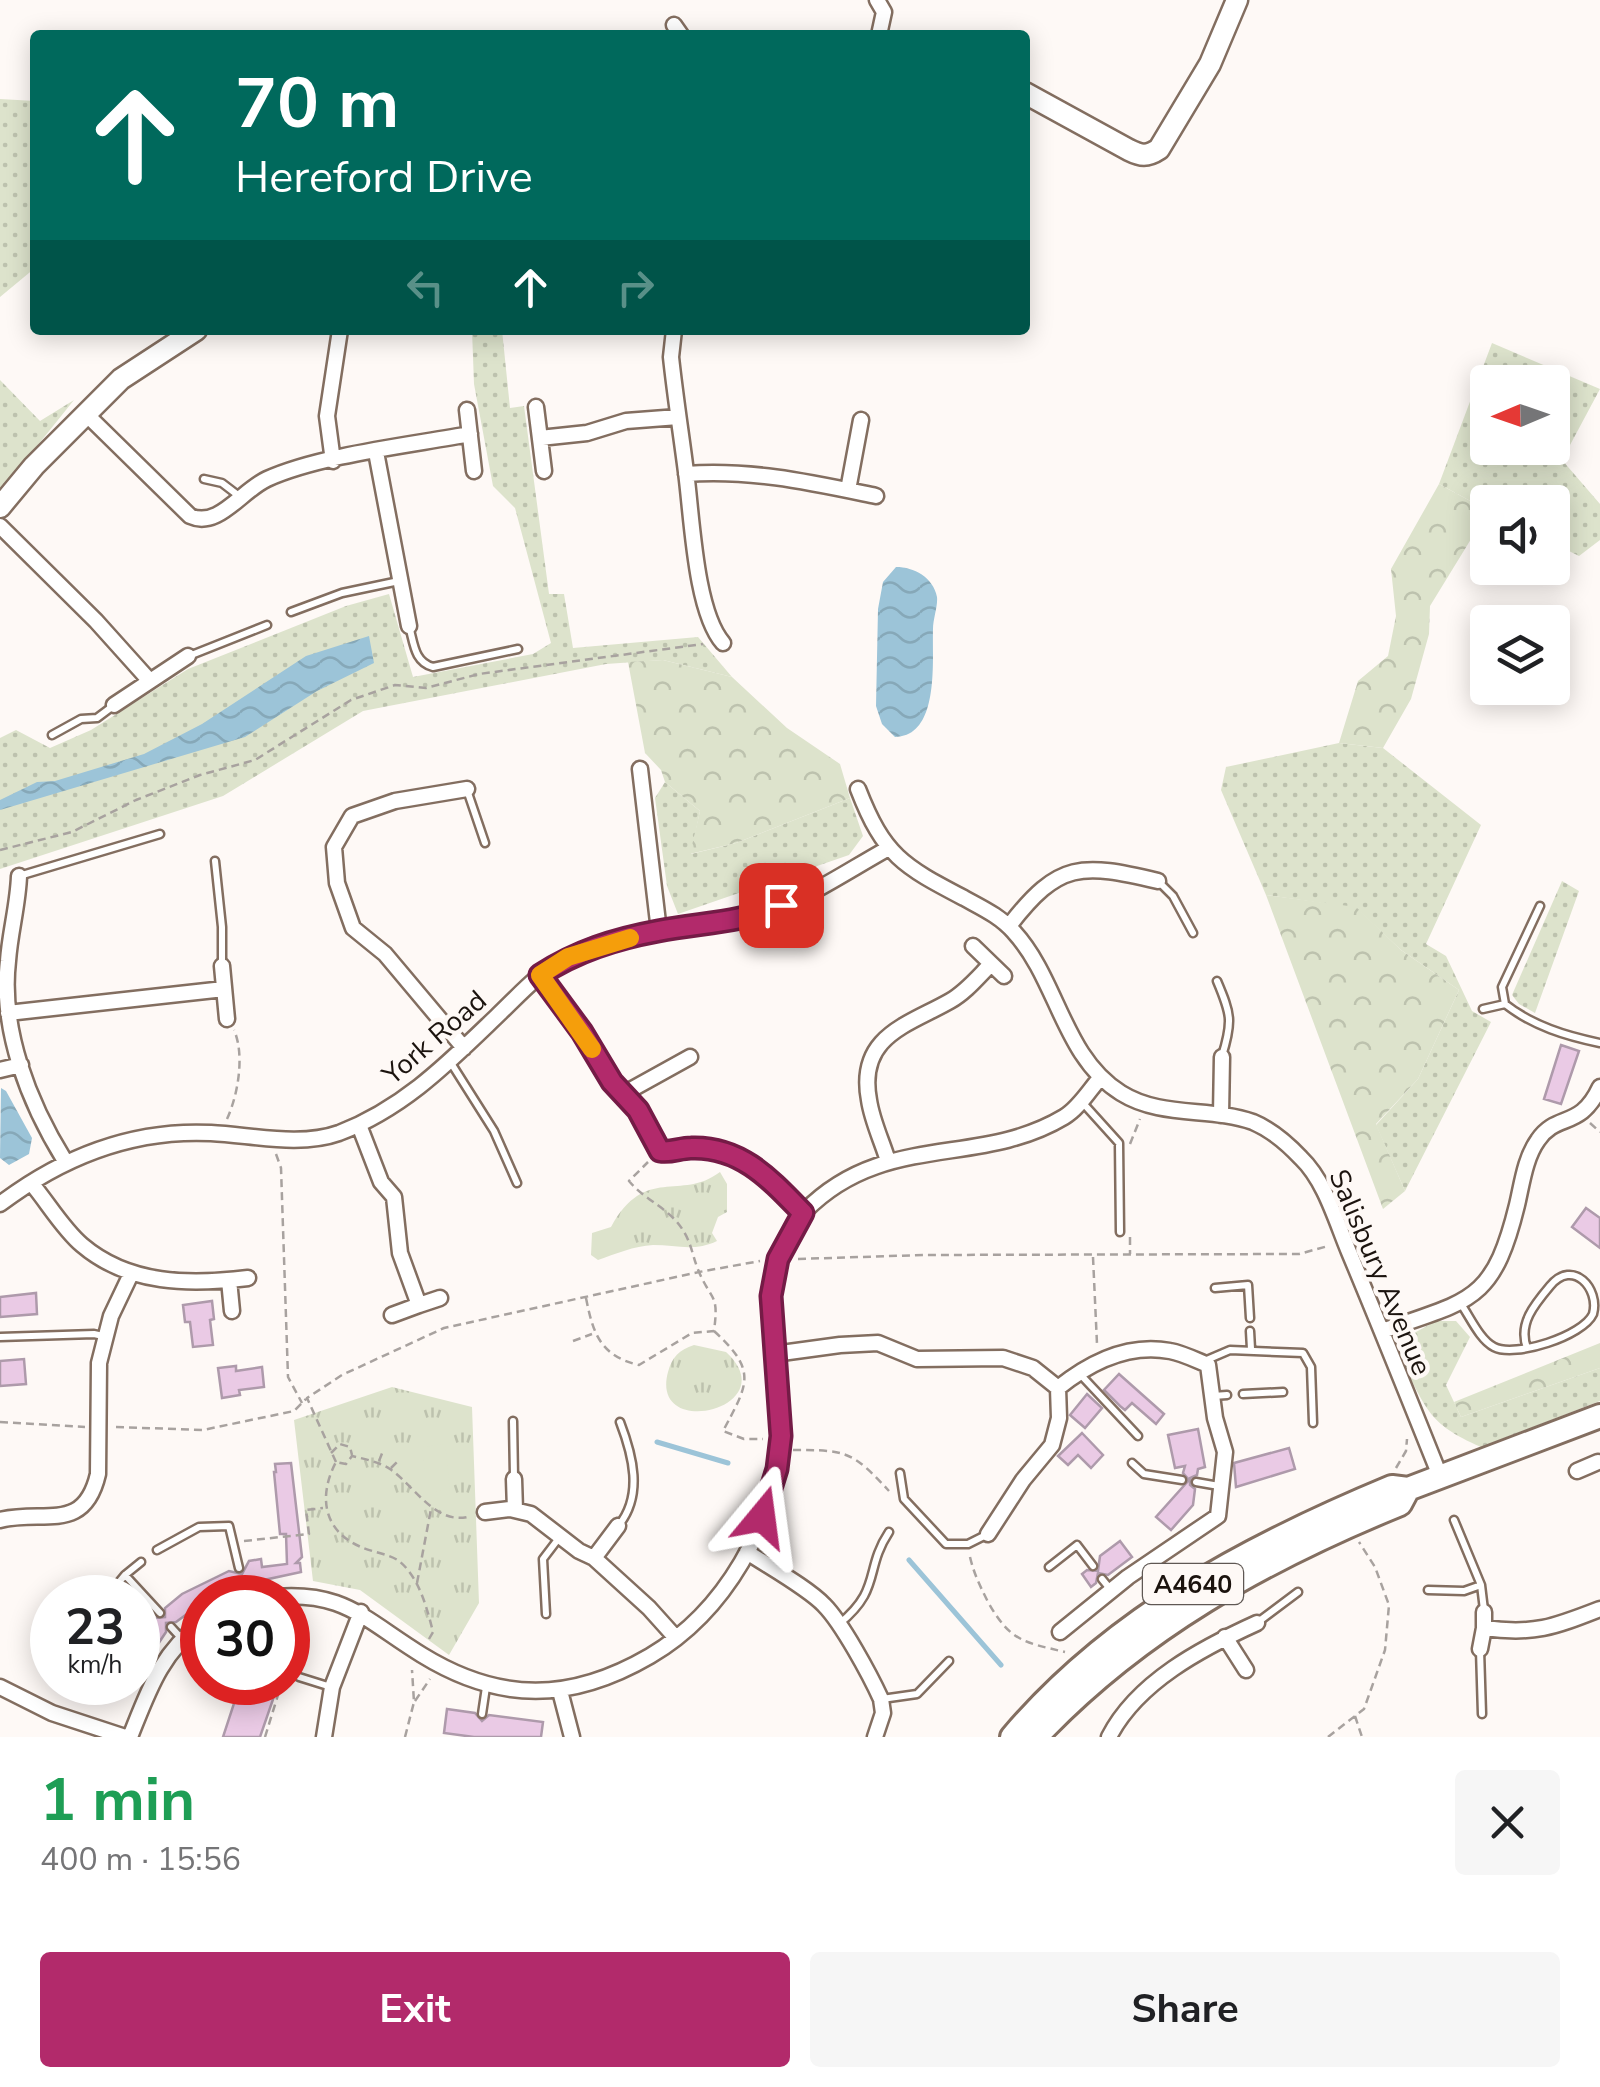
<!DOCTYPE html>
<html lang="en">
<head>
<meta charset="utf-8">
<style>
	:root { --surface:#fff; --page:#f6f6f6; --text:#202124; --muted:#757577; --accent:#b22a6b }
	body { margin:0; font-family:"Nunito Sans",sans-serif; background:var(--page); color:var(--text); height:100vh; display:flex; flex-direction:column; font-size:38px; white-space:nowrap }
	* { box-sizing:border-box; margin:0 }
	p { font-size:32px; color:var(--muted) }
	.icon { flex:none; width:55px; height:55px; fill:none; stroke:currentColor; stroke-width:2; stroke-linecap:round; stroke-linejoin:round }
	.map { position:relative; height:1737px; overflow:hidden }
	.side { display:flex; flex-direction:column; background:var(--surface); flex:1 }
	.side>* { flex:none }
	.banner { position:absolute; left:30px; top:30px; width:1000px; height:305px; border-radius:10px; box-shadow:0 5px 25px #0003; background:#00695c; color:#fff; overflow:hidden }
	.needle { width:65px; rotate:268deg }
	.controls { position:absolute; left:1470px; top:365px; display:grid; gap:20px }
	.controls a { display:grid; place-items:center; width:100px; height:100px; border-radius:10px; background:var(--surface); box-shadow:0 5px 25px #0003; font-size:50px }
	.speed { position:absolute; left:30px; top:1575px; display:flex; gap:20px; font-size:50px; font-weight:700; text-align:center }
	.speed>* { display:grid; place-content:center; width:130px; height:130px; border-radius:50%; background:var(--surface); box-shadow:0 5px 25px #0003; line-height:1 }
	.speed small { font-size:25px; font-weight:400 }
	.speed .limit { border:15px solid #d22; background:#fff; color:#111 }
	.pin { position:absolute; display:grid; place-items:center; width:85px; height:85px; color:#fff; margin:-42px; border-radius:20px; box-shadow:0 5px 15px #0006 }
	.me { position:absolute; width:110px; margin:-55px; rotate:16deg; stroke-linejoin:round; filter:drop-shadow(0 0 8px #0008) }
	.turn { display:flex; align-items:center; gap:35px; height:210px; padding:0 40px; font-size:45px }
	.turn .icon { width:130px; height:130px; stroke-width:2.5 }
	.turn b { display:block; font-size:70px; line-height:85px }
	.lanes { display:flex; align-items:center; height:95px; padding:0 40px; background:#0003; justify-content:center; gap:50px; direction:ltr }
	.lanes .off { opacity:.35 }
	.round { display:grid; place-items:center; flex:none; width:105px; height:105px; border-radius:10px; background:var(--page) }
	.summary { display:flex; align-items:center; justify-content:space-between; height:170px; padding:0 40px }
	h1 { font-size:60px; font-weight:700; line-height:75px; color:#1e9e55 }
	.button { display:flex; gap:20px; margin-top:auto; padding:20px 40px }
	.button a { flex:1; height:115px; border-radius:10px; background:var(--accent); color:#fff; font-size:40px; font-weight:700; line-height:115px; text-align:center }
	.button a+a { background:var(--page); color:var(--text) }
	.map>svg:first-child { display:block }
	.grass { fill:url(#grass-dots); fill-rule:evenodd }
	.forest { fill:url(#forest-crowns) }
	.park { fill:url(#park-tufts) }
	.pitch { fill:#dde3cc }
	.water { fill:url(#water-waves) }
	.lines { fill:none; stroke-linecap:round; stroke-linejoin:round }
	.stream { stroke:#9cc4d8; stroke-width:5 }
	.building { fill:#eacae5; stroke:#ae9aab; stroke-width:2.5 }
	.lane-casing { stroke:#836e60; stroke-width:11 }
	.street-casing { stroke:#836e60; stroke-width:19 }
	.secondary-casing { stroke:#836e60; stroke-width:25 }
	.primary-casing { stroke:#836e60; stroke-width:28 }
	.path { stroke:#a8a29f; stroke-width:2.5; stroke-dasharray:8 5; stroke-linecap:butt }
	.lane { stroke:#fff; stroke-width:6 }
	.street { stroke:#fff; stroke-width:14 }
	.secondary { stroke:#fff; stroke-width:20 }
	.primary { stroke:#fff; stroke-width:22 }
	.route-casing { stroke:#741b46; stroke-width:25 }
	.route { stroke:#b22a6b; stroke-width:18 }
	.slow { stroke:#f59e0b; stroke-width:18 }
	.labels { text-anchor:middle; stroke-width:9; stroke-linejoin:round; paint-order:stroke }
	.shield { fill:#fef9f6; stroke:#5f5854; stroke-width:2.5 }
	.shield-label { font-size:25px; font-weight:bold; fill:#1b130e }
	.street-label { font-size:28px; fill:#1b130e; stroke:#fef9f6 }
</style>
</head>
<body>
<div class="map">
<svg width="1600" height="1737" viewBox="0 0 1600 1737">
	<defs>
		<pattern id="grass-dots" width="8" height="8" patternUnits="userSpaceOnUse" patternTransform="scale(2.5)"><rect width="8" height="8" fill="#dde3cc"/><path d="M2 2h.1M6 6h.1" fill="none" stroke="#bdc2ae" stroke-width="1.8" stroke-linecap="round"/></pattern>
		<pattern id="forest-crowns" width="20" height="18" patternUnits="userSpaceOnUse" patternTransform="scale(2.5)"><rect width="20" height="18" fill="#dde3cc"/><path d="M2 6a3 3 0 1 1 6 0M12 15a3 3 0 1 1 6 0" fill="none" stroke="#bdc2ae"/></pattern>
		<pattern id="park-tufts" width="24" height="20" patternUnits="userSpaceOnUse" patternTransform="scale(2.5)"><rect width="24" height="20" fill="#dde3cc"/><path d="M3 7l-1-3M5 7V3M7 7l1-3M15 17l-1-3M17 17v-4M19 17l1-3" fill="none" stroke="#bdc2ae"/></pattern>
		<pattern id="water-waves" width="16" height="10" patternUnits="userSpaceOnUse" patternTransform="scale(2.5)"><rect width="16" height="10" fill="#9cc4d8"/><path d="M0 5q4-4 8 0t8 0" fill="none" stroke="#86a8b8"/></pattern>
	</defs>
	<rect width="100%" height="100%" fill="#fef9f6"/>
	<path class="grass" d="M0 99 35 101V268L0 297Z
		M472 330H502L510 408 524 406 549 594H564L573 648 698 637 732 677 663 660 606 664 363 711 223 796 0 869V738L16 730 50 748 91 730 188 669 346 606 389 594 413 677 533 654 551 643 515 508 493 486 474 384Z
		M1492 343 1600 389 1562 460 1600 504V540L1579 556 1553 543 1552 502H1488L1487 510 1439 484ZM1488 382H1552V448H1488Z
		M0 380 40 421 74 400 0 492Z
		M1339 743 1383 748 1481 825 1426 944 1446 956 1472 1011 1491 1022 1405 1191 1376 1125 1418 1079 1459 990 1401 950 1356 908 1266 895 1221 790 1226 767Z
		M665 782 700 811 691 854 736 843 850 798 863 836 849 855 678 914 667 886 655 798Z
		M1562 881 1579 891 1535 1013 1519 1004 1512 995Z
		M1436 1321H1456L1470 1337 1446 1385 1461 1417 1600 1368V1401L1481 1447C1426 1423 1427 1408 1400 1358L1405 1338Z"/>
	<path class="forest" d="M1439 484 1487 510V513L1430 606 1429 634 1411 699 1383 748 1339 743 1358 681 1388 656 1396 616 1391 569Z
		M663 660 732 677 787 728 840 764 850 798 736 843 690 854 700 811 665 782 661 770 645 753 628 662Z
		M1266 895 1356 907 1401 950 1459 990 1418 1079 1376 1124 1405 1191 1383 1209Z
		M1600 1343V1368L1461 1417 1454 1402Z"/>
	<path class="park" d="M720 1172 727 1184V1212L718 1217 712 1233 717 1241C694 1252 677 1245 653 1245 634 1246 615 1254 598 1260L591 1255 592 1233 611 1227C646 1164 680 1202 720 1172Z
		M694 1345 726 1352C787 1408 649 1442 668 1372 672 1357 679 1350 694 1345Z
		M392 1387 472 1407 479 1603 449 1655 360 1590 313 1581 294 1420Z"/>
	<path class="pitch" d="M445 1444 450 1490 427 1492 422 1447Z"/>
	<path class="water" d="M896 567C914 567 933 577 937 597 938 606 933 619 933 629 932 661 940 736 895 737L882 724 876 706 878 609 883 582Z
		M369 636 374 663 317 691 245 737 0 810V800L37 782 55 781 144 754 202 724 306 656Z
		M1 1088 6 1091 32 1138 29 1154 9 1165 0 1158Z"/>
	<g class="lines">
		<path class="stream" d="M657 1442 728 1463
			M909 1560 1001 1665"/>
	</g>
	<path class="building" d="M1561 1045 1579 1051 1561 1104 1544 1099Z
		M1586 1208 1600 1218V1248L1572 1227Z
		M36 1293 37 1314 0 1317V1297Z
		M212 1301 214 1319 210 1320 213 1345 193 1347 190 1322H185L183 1305Z
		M24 1359 26 1384 0 1386V1361Z
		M236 1366V1371L262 1367 264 1387 239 1390 240 1395 222 1398 218 1368Z
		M1119 1374 1164 1414 1156 1424 1132 1403 1125 1410 1120 1406 1104 1390Z
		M1087 1394 1102 1408 1085 1428 1070 1415Z
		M1198 1429 1205 1467 1198 1469 1197 1475 1190 1478V1485L1195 1489 1193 1505 1171 1530 1156 1517 1189 1480 1183 1473 1185 1466 1175 1468 1168 1435Z
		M1082 1433 1103 1455 1091 1468 1078 1455 1068 1465 1058 1456Z
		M1289 1448 1295 1469 1236 1487 1234 1463Z
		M291 1463 302 1557 296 1563H300L301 1572 250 1583 241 1579 234 1589 202 1598V1603L176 1622 166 1623V1632L138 1674V1637L155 1618 165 1617V1608L182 1594 229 1571 242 1574 249 1561 261 1559 262 1567 287 1564 286 1534H280L274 1472H276L275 1464Z
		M1120 1541 1132 1557 1108 1575 1098 1573 1096 1583 1091 1587 1082 1574 1087 1570 1098 1571 1100 1556Z
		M241 1682H279L260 1737H223Z
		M447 1709 475 1713 482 1721 489 1715 543 1722 541 1737H474L444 1733Z"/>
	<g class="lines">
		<g class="lane-casing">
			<path id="lane" d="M204 479 222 483 239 496
				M291 612 342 593 399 581
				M409 626C414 643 414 662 433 667L518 649
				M189 656 267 625
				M52 735 81 719 97 718 113 706
				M467 790 485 843
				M215 861 222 927V965
				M19 876 160 834
				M1158 881 1173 896 1193 933
				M1217 981C1231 1014 1233 1021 1222 1056
				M1505 1004 1502 987 1540 906
				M1483 1009 1505 1004C1533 1026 1566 1036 1600 1043
				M451 1063 494 1131 517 1183
				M1082 1102 1119 1143 1120 1232
				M1215 1288 1248 1285 1250 1318
				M1461 1304C1470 1317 1480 1340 1494 1347 1515 1358 1583 1336 1593 1314 1600 1289 1573 1258 1550 1286 1534 1305 1518 1324 1527 1348
				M1250 1331 1251 1349
				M0 1337 94 1334 103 1336
				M1202 1362 1230 1350 1303 1353 1311 1367 1313 1423
				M1078 1372 1138 1436
				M1243 1394 1283 1392
				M1213 1396 1227 1395
				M513 1421 514 1477
				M1132 1463 1144 1474 1182 1480
				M900 1473 904 1499 946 1544H968L988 1534
				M1196 1482 1219 1486
				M1454 1520 1481 1585 1484 1610
				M619 1525C643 1495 633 1456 620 1422
				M157 1550 199 1527 229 1526 239 1568
				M1049 1567 1077 1545 1093 1566
				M125 1575 141 1562
				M1102 1579 1111 1590
				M243 1585 246 1598
				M1428 1590 1464 1591 1481 1585
				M106 1598 125 1575 160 1613
				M546 1614 543 1559 559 1538
				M1258 1622 1298 1592
				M839 1624C882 1589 864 1570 889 1532
				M171 1627 182 1639
				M1480 1650 1482 1714
				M299 1677 331 1687
				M882 1699 917 1694 949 1661
				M482 1714 486 1687"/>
		</g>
		<g class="street-casing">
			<path id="street" d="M877 0 884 12 879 35
				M674 25 681 35
				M674 330 671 357C675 395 681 433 686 472 692 516 695 611 723 643
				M536 407 544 471
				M467 410 474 471
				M86 414 190 516C218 529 241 491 267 479 320 455 411 445 470 434
				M540 438 587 433 626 421 678 417
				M376 452 409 626
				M333 461 327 416 340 330
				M686 474C752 469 813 483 876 496
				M848 490 861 420
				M0 526 96 621 149 680
				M114 705 188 656
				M640 769 659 931
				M858 789C884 856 903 866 964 898 982 908 1000 916 1014 932 1058 980 1063 1057 1121 1093 1161 1118 1210 1107 1253 1122 1272 1130 1287 1143 1301 1158 1325 1181 1336 1221 1349 1252 1380 1326 1410 1401 1440 1476
				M19 876C18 905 10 932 8 961 0 1030 29 1103 65 1161
				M1009 926C1059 861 1081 863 1158 881
				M973 946 1004 976
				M222 966 227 1019
				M540 975 582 1032 612 1082 638 1110 660 1151C671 1153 680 1148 691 1148 741 1146 771 1181 803 1213
				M8 1013 224 989
				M464 1048 385 954 353 928 337 883 334 847 352 816 395 801 467 789
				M0 1070 21 1065
				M625 1093 690 1057
				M1221 1115 1222 1057
				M359 1125 381 1182 394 1197 400 1253 419 1305 392 1315
				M888 1161C882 1141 872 1121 869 1100 857 1036 908 1025 950 1001 966 992 978 977 991 964
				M32 1184C48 1203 63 1229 82 1245 129 1285 190 1285 248 1278
				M0 1204C62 1157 131 1129 211 1133 252 1135 300 1147 339 1133 404 1108 448 1063 497 1016 519 995 539 972 566 958 608 935 661 930 706 924 721 922 738 922 752 918 799 904 844 873 887 849
				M229 1280 232 1311
				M419 1305 440 1298
				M1382 1331C1470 1300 1493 1303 1517 1205 1522 1184 1525 1158 1538 1140 1557 1112 1580 1130 1600 1087
				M774 1354 840 1345 878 1343 917 1359 1003 1358 1033 1368 1058 1388
				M1577 1471 1598 1462
				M514 1479 515 1510
				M485 1512 510 1509 531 1514 579 1551 594 1558 649 1608 676 1638
				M0 1520C44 1509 84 1534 98 1474L99 1363 111 1316 131 1274
				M988 1534 1023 1480 1052 1445 1059 1418 1058 1388C1089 1363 1128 1343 1170 1351 1182 1353 1196 1360 1208 1365L1215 1418 1225 1452 1218 1516 1128 1577 1060 1632
				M747 1552C768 1566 808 1588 824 1605 842 1623 870 1675 881 1699L883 1713 875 1737
				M594 1558 618 1526
				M264 1598C342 1588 362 1618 422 1655 500 1703 571 1702 650 1656 725 1612 775 1524 781 1437 786 1370 752 1300 789 1237 794 1229 799 1218 805 1211 884 1131 979 1168 1064 1117 1078 1109 1089 1091 1100 1078
				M1484 1612V1628C1534 1635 1554 1627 1600 1609
				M1225 1637 1246 1670
				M1480 1649 1484 1628
				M0 1687 52 1713 125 1737
				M560 1691 572 1737
				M130 1737C148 1692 161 1652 202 1623
				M324 1737 332 1687 361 1612
				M1109 1737C1137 1682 1202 1648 1257 1623"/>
		</g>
		<g class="secondary-casing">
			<path id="secondary" d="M1025 93 1129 150C1141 156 1147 157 1159 149L1210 64 1237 0
				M0 507 34 466 121 379 196 330"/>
		</g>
		<g class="primary-casing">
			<path id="primary" d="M1012 1737C1113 1618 1250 1546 1392 1487L1408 1489 1600 1416
				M1036 1737C1138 1629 1263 1560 1400 1504L1408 1489"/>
		</g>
		<path class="path" d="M0 850 72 832 136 800 200 775 255 760 351 700 395 685 426 688 479 674 703 644
			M227 1119C238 1095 245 1055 234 1030
			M1590 1123 1600 1132
			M1130 1144 1140 1119
			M276 1154 281 1168 288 1377 302 1403
			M1130 1237V1254
			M1093 1257 1097 1344
			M798 1259 923 1255 1299 1254 1328 1246
			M586 1298C593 1333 600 1356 639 1365L692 1333 714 1331C719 1293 712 1302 699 1272 691 1253 692 1240 677 1222 662 1205 643 1198 629 1181L648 1162
			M714 1331C758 1371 748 1384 723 1431L744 1439H763
			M573 1341 592 1334
			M0 1422 85 1427
			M116 1427 203 1430 294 1411 306 1399
			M793 1450C847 1450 852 1451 889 1491
			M331 1453 340 1444 350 1447 352 1455
			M379 1461 383 1451
			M336 1462 307 1398 342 1375 444 1328 699 1272 760 1261
			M391 1468 398 1461
			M1396 1468 1406 1451 1407 1439
			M244 1541 309 1534 306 1510 323 1508
			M970 1557C974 1574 980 1586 988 1602 1010 1641 1023 1642 1065 1652
			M417 1583 431 1509
			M288 1630 298 1633 288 1667
			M429 1639 433 1632C427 1608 419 1577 399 1561 389 1554 372 1552 361 1547 323 1531 318 1496 336 1462L346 1464 352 1456C365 1459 379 1462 390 1469 415 1486 436 1527 471 1516
			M415 1701 430 1679
			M1355 1716 1362 1737
			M265 1737 282 1682
			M405 1737 414 1702 412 1670
			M1328 1737 1364 1709 1385 1650 1389 1605 1375 1567 1359 1542"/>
		<use href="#lane" class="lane"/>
		<use href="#street" class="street"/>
		<use href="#secondary" class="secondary"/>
		<use href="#primary" class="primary"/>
	</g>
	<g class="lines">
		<g class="route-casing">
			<path id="route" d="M762 1517 777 1469 781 1436 771 1296 778 1259 803 1213C771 1180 741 1146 691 1148 680 1148 671 1153 660 1151L638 1110 612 1082 582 1032 540 975C577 951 615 939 658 931 703 922 737 924 781 905"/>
		</g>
		<use href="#route" class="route"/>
		<path class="slow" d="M592 1049 540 975 568 957 630 938"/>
	</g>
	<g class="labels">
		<rect class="shield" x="1143" y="1564" width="100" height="40" rx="8"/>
		<g class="shield-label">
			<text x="1193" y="1593">A4640</text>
		</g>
		<g class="street-label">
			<text transform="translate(434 1037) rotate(-41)" y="10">York Road</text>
			<text transform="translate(1381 1272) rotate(67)" y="10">Salisbury Avenue</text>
		</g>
	</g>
</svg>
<div class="controls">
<a><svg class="needle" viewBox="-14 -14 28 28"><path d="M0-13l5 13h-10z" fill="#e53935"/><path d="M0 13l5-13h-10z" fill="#757577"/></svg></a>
<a><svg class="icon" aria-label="sound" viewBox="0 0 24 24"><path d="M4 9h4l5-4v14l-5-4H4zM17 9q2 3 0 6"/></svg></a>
<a><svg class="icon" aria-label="layers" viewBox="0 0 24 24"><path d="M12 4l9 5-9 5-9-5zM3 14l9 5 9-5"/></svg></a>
</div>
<div class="speed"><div>23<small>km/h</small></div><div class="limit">30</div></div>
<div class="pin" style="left:781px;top:905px;background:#d93025"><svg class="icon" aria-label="arrive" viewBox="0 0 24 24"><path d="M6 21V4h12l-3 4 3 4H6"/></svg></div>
<svg class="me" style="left:762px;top:1517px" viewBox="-20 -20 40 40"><path d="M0-17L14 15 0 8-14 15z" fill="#b22a6b" stroke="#fff" stroke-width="4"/></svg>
<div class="banner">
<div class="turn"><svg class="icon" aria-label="ahead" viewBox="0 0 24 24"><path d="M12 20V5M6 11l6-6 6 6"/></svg><div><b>70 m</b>Hereford Drive</div></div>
<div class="lanes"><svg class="icon off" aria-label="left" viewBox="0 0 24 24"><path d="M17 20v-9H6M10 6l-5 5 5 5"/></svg><svg class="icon" aria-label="ahead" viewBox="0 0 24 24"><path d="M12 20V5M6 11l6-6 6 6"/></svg><svg class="icon off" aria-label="right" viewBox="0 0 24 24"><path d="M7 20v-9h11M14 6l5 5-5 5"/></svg></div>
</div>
</div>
<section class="side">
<div class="summary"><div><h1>1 min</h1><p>400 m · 15:56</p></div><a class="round"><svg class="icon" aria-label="close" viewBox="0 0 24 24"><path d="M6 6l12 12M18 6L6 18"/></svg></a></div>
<div class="button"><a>Exit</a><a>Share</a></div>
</section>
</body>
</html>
